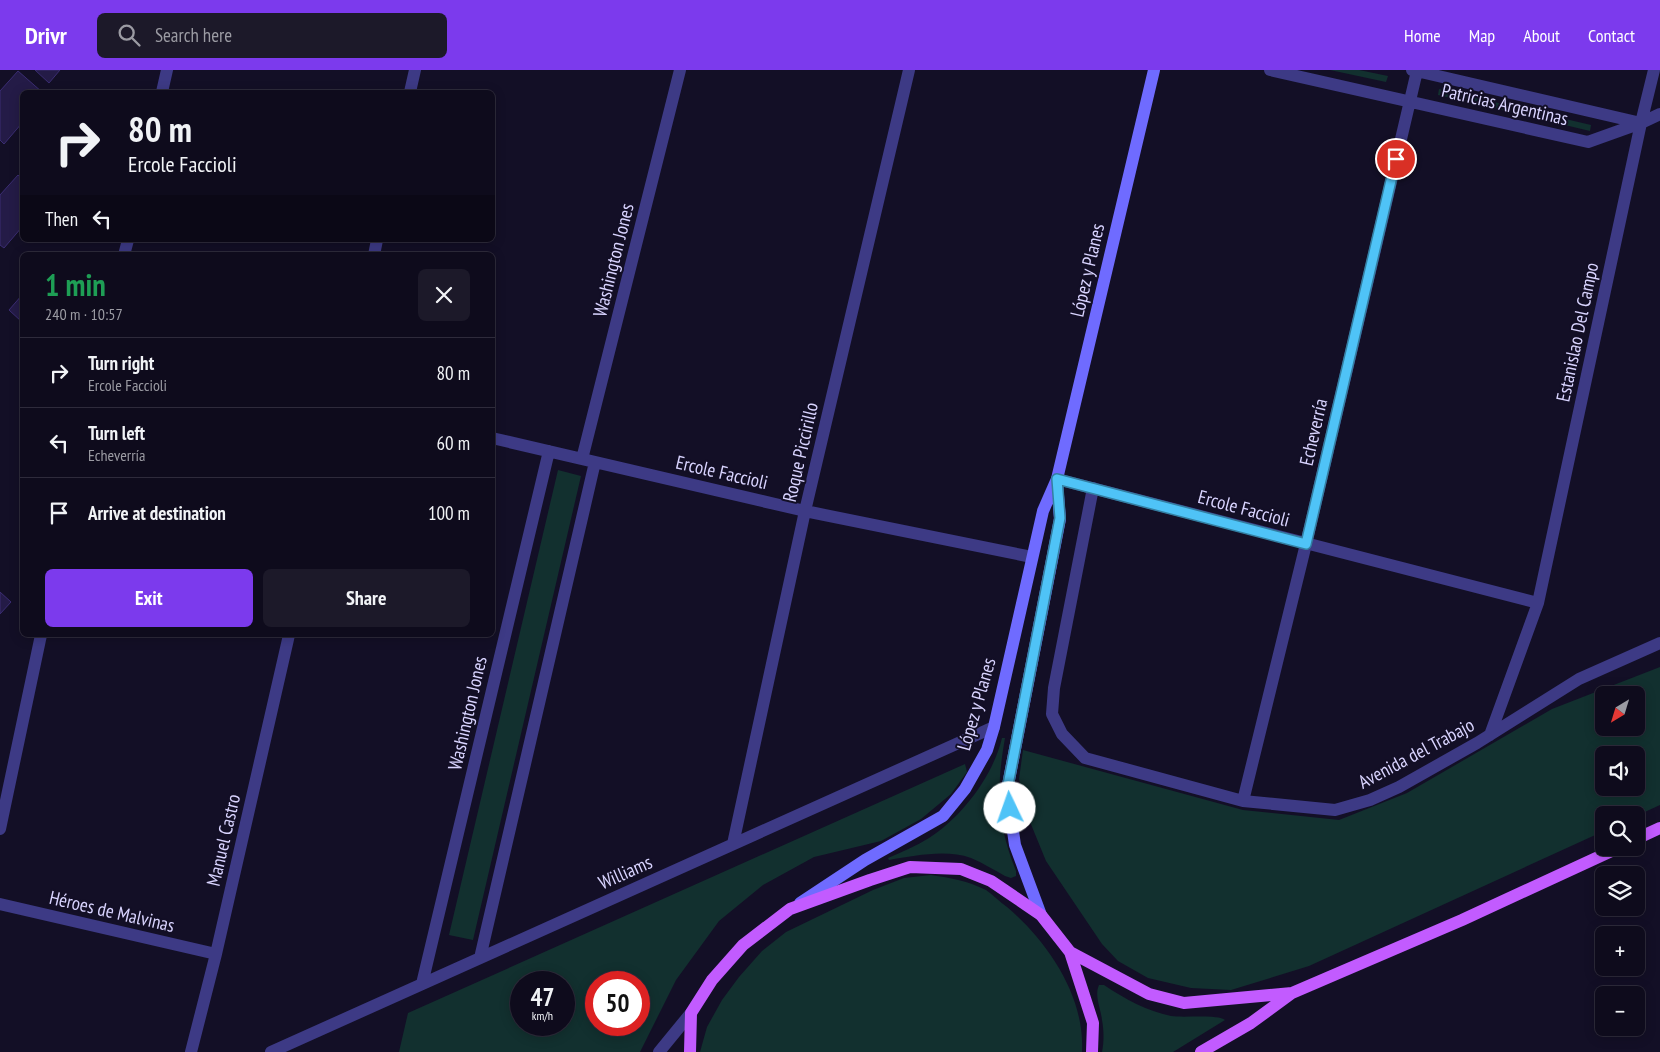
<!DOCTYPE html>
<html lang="en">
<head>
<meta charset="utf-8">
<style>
	:root { --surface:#0e0b1c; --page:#1c1929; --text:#f1f3f6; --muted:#9b9ba3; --line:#2e2b3b; --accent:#7c3aed }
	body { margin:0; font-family:"PT Sans Narrow",sans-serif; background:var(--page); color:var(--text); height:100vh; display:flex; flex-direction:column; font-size:19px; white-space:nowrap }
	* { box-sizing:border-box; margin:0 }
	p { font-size:16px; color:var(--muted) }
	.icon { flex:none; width:28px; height:28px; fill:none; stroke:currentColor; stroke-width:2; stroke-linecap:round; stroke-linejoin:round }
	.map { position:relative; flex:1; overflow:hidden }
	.side { position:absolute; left:20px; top:182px; width:475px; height:385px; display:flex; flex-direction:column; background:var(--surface); border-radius:8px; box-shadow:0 2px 12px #0003,0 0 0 1px var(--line) }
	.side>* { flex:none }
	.banner { position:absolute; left:20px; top:20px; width:475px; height:152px; border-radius:8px; box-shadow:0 2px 12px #0003,0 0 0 1px var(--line); background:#0e0b1c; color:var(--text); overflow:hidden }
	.needle { width:32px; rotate:218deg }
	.controls { position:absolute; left:1595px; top:616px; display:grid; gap:10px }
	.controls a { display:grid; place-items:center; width:50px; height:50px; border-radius:8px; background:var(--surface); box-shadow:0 2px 12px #0003,0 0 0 1px var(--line); font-size:25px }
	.speed { position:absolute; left:510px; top:901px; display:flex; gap:10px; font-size:25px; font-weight:700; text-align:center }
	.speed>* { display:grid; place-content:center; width:65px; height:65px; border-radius:50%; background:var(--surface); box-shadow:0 2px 12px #0003,0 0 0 1px var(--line); line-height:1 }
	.speed small { font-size:12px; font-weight:400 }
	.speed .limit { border:8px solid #d22; background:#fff; color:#111 }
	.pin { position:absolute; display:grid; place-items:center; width:42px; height:42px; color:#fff; margin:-21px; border:2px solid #fff; border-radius:50%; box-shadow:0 1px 5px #0007 }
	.me { position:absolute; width:55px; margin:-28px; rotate:357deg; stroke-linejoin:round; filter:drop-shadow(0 0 4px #0008) }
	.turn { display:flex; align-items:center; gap:18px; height:105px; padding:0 25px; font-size:22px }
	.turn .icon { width:65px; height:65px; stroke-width:2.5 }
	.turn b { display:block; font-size:35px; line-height:42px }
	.then { display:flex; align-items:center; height:48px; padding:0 25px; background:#0003; gap:10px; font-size:19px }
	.round { display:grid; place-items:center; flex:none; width:52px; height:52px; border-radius:8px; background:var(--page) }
	.head { display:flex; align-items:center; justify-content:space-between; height:85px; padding:0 25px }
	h1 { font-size:30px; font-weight:600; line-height:38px; color:#1e9e55 }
	.cta { display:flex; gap:10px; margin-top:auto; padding:10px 25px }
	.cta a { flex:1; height:58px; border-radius:8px; background:var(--accent); color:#fff; font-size:20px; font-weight:600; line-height:58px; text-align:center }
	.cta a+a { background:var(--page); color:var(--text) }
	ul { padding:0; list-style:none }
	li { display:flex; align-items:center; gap:15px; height:70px; padding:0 25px; border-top:1px solid var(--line) }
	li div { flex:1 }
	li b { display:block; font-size:19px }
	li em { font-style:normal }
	header { display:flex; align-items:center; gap:30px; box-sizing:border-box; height:70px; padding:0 25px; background:var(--accent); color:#fff }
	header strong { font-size:24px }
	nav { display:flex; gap:28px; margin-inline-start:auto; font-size:18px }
	.search { width:350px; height:45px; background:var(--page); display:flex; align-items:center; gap:12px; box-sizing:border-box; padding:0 18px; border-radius:8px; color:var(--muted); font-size:19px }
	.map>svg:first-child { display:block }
	.green { fill:#12302f; fill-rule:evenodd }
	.building { fill:#241b47; stroke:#3b2d73 }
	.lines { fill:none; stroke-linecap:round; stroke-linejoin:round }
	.minor { stroke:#3d3a85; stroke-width:12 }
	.tertiary { stroke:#3d3a85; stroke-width:12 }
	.secondary { stroke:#6f6bff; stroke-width:12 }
	.primary { stroke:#c25bff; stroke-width:12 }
	.route-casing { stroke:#337fa1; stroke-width:12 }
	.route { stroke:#4fc3f7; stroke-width:9 }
	.labels { text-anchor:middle; stroke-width:4; stroke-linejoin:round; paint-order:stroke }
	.street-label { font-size:19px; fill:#d9d4ff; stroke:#130f26 }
</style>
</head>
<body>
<header>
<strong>Drivr</strong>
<div class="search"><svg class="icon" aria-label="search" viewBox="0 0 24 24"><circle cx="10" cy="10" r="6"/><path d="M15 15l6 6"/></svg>Search here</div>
<nav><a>Home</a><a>Map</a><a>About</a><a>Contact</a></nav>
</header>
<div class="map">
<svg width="1660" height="982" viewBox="0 0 1660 982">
	<rect width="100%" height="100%" fill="#130f26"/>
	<path class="green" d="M1330 0H1359L1388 6 1386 12Z
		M1439 19 1591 55 1590 61 1438 25Z
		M558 400 581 406 473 870 449 865Z
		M1660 597V735L1636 746 1604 745V761L1309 896 1231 920 1191 918 1148 908 1118 891 1102 874 1046 791 1028 747 1019 709 1023 680 1243 740 1339 750 1407 723 1552 639ZM1604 625H1636V658H1604ZM1604 685H1636V718H1604Z
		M1002 668H1005C996 719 997 753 1016 801V806L1011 808 1005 806C994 800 983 793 971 788 945 779 915 786 889 790L888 788C902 782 916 776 929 768 962 747 993 706 1002 668Z
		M965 694 967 702 951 724 921 749 881 771 814 787 763 815 719 851 676 910 640 982H399L408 943ZM521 912H564V955H521ZM639 912V955H596V912Z
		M931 805C951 808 968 811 986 820 993 825 1000 832 1007 837 1048 872 1085 926 1082 982H700L707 957 722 930 739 907 762 881 786 862 873 820 904 808Z
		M1099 915H1104C1125 929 1147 941 1171 946 1184 948 1218 944 1225 950L1173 982H1102C1104 972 1104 961 1102 950 1101 939 1094 926 1099 915Z"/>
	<path class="building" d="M35 0H60L49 13Z
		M18 1 42 22H22V53L4 74 0 70V21Z
		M18 105 22 109V157L4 178 0 175V125Z
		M22 225V252L9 240Z
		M0 522 11 532 0 544Z"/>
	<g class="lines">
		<path class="minor" d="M1270 0 1588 72 1641 53 1412 0
			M162 22 167 0
			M410 22 415 0
			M1641 53 1660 44
			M124 185 128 170
			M374 185 377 170
			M492 368 805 441 1032 487
			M582 389 680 0
			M1057 409 1538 533
			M1093 418 1054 618 1052 644 1062 664 1085 688 1243 731 1335 740 1370 730 1399 717 1477 673 1579 609 1660 573
			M1490 665 1538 533 1641 53 1654 0
			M1243 731 1306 474 1417 1
			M0 759 41 565
			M733 774 805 441 909 0
			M0 834 216 884
			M480 888 595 392
			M422 914 549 381
			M191 982 216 884 289 565
			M271 982 994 657"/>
		<path class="tertiary" d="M659 982 691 943"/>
		<path class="secondary" d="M800 833 865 790 943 746 965 719 987 680 994 657 1043 441 1057 409 1154 0
			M1041 845 1015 775 1007 720 1060 449 1057 413"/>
		<path class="primary" d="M1636 769 1660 758
			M1070 882 1149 924 1184 933 1292 923
			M690 982 691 943 712 910 743 875 790 839 870 810 910 797 961 799 991 811 1041 845 1070 882 1093 953 1092 982
			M1201 982 1251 953 1292 923 1462 850 1618 778"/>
	</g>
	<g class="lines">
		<g class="route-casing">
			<path id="route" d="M1010 738 1007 720 1060 448 1057 409 1306 474 1396 89"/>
		</g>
		<use href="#route" class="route"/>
	</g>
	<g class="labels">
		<g class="street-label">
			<text transform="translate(1505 34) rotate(13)" y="7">Patricias Argentinas</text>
			<text transform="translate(613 190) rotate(-76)" y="7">Washington Jones</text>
			<text transform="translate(1087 200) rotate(-77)" y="7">López y Planes</text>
			<text transform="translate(1577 262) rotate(-78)" y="7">Estanislao Del Campo</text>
			<text transform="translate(1313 362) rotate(-77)" y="7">Echeverría</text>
			<text transform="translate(800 382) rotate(-77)" y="7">Roque Piccirillo</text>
			<text transform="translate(722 402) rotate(13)" y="7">Ercole Faccioli</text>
			<text transform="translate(1244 438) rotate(15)" y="7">Ercole Faccioli</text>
			<text transform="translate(976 634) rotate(-74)" y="7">López y Planes</text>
			<text transform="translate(467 643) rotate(-77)" y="7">Washington Jones</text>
			<text transform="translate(1416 683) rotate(-28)" y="7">Avenida del Trabajo</text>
			<text transform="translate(223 770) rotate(-77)" y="7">Manuel Castro</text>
			<text transform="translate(625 802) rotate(-24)" y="7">Williams</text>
			<text transform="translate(112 841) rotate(13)" y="7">Héroes de Malvinas</text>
		</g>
	</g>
</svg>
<div class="controls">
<a><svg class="needle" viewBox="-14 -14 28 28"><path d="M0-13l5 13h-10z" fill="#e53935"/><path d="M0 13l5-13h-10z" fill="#9b9ba3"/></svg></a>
<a><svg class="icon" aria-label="sound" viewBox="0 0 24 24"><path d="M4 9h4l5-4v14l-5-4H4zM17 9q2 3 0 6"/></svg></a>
<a><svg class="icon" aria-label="search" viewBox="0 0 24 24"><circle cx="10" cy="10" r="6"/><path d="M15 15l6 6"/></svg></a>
<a><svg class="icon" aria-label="layers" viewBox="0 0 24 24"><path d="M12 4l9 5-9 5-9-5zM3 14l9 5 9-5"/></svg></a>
<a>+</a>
<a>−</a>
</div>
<div class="speed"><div>47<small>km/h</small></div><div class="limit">50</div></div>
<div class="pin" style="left:1396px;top:89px;background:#d93025"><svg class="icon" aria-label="arrive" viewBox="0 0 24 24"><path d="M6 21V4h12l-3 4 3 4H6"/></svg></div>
<svg class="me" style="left:1010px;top:738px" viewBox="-20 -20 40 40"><circle r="19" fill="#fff"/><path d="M0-13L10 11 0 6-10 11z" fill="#4fc3f7"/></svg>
<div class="banner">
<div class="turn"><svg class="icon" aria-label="right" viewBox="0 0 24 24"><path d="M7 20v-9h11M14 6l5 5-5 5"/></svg><div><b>80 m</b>Ercole Faccioli</div></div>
<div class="then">Then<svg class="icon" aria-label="left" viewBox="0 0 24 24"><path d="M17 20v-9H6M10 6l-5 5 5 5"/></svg></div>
</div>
<section class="side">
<div class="head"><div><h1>1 min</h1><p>240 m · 10:57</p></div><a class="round"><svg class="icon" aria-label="close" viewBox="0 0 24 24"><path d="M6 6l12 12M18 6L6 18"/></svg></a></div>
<ul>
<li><svg class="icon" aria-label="right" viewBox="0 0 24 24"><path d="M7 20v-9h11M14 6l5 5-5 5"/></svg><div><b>Turn right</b><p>Ercole Faccioli</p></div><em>80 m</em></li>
<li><svg class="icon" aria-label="left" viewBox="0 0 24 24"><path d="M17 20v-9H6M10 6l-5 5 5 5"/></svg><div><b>Turn left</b><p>Echeverría</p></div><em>60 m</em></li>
<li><svg class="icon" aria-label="arrive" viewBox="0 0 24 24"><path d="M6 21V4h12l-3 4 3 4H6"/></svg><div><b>Arrive at destination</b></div><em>100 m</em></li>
</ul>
<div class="cta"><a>Exit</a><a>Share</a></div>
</section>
</div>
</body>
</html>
